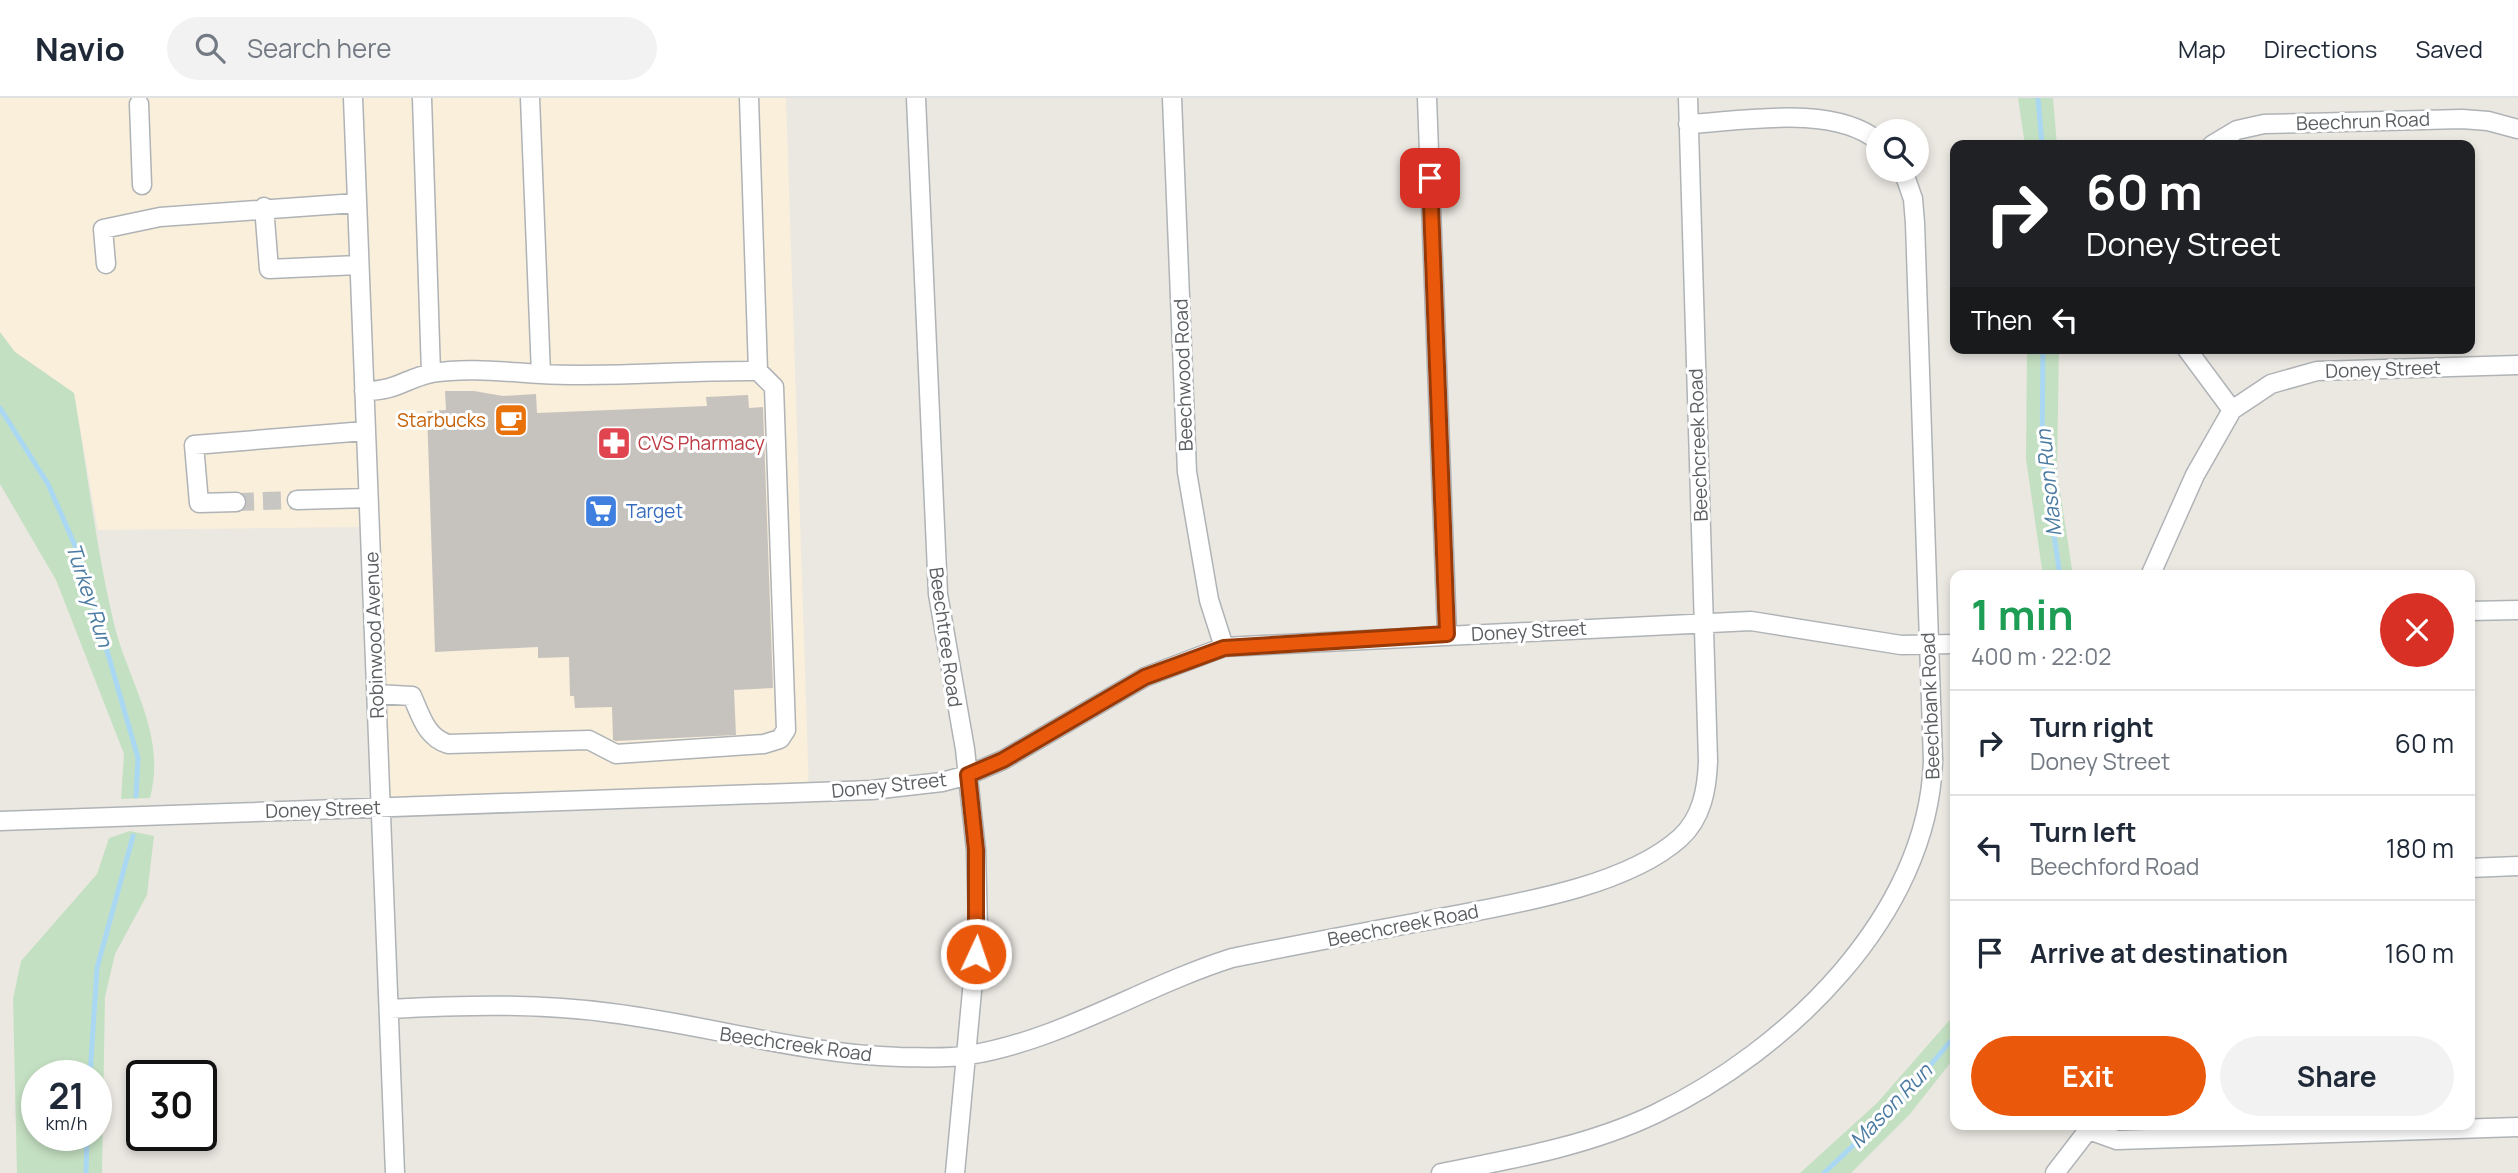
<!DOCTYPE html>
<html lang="en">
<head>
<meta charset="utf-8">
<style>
	:root { --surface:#fff; --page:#f2f2f3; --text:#1f2937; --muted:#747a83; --line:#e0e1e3; --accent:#ea580c }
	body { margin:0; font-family:Manrope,sans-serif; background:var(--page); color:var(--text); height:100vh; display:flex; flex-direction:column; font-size:26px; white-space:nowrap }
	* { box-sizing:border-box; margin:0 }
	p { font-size:23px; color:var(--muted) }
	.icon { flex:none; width:38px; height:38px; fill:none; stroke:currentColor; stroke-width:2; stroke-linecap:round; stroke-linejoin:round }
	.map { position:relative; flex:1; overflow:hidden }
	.panel { position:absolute; left:1950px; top:472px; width:525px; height:560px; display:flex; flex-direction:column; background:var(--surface); border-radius:14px; box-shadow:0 4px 10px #0003 }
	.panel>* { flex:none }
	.banner { position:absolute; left:1950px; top:42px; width:525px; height:214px; border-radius:14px; box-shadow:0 4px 10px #0003; background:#202124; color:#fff; overflow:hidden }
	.tools { position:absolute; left:1866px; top:21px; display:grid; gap:14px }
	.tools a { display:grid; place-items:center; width:63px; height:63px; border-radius:50%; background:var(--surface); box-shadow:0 4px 10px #0003; font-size:35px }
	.speed { position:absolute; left:21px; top:962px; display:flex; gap:14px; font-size:35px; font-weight:700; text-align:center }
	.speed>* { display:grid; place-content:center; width:91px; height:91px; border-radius:50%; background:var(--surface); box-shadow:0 4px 10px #0003; line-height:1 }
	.speed small { font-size:18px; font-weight:400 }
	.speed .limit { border:4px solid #111; border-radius:10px; background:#fff; color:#111 }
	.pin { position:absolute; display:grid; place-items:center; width:60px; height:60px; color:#fff; margin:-30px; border-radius:14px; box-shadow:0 4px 10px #0006 }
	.me { position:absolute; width:77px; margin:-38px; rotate:3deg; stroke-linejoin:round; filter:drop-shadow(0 0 5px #0008) }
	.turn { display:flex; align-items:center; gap:24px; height:147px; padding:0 21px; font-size:32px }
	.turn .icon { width:91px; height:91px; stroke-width:2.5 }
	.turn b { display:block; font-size:49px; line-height:60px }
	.then { display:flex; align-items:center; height:66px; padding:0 21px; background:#0003; gap:14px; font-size:26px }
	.round { display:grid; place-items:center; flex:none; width:74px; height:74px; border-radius:37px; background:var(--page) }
	.head { display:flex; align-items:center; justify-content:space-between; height:119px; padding:0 21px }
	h1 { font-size:42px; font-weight:700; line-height:52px; color:#1e9e55 }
	.cta { display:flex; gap:14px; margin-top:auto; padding:14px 21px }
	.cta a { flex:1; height:80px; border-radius:42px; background:var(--accent); color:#fff; font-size:28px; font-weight:700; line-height:80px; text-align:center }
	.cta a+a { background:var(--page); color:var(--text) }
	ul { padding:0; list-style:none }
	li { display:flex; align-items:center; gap:21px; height:105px; padding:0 21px; border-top:2px solid var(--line) }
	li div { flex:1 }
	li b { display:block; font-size:26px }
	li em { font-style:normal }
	header { display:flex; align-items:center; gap:42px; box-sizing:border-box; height:98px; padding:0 35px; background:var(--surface); border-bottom:2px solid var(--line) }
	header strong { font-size:33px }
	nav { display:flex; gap:38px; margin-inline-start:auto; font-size:24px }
	.search { width:490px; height:63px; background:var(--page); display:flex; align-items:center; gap:18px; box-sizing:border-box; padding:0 24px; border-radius:38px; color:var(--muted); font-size:26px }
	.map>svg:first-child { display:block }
	.commercial { fill:#f9efda }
	.green { fill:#c4e0c2; fill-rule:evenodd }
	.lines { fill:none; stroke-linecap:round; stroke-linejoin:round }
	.stream { stroke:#aad8f3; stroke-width:5 }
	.building { fill:#c6c3bf }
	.minor-tunnel { stroke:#c7c6c2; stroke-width:18; stroke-dasharray:18 9; stroke-linecap:butt }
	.minor-casing { stroke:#afb3b6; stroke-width:21 }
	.minor { stroke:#fff; stroke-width:18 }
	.route-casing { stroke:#983908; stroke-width:18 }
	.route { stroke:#ea580c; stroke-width:12 }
	.labels { text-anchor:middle; stroke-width:6; stroke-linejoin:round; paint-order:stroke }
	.street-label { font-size:19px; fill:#5a5e61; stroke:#fff }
	.food-label { font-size:19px; fill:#c56008; stroke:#fff; text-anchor:end }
	.health-label { font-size:19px; fill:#be3a42; stroke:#fff; text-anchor:start }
	.shop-label { font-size:19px; fill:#366cbe; stroke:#fff; text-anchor:start }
	.water-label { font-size:21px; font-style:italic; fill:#4b7ba2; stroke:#fff }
</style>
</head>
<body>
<header>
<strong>Navio</strong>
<div class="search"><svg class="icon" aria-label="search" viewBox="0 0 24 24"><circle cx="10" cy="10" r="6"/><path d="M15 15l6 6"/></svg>Search here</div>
<nav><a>Map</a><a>Directions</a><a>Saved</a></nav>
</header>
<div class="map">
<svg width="2518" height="1075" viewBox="0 0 2518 1075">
	<rect width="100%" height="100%" fill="#ebe8e2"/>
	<path class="commercial" d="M0 0H786L809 693 383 706 370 429 98 432 74 295 15 254 0 234Z"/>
	<path class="green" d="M2018 0H2053L2057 47H2025Z
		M0 234 15 254 74 295C87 371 96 450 114 526 129 586 167 636 150 700L121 701 124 656 56 482 0 386Z
		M2027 250H2059L2057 373 2073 478H2043L2026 361Z
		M130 733 154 738 147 797 115 856 105 899 102 1075H17L13 901 21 863 97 776 109 740ZM96 978V1038H37V978Z
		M1955 916V959L1910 1016 1851 1075H1800L1877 1005Z"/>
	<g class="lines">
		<path class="stream" d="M2038 0 2042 47
			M2043 250 2042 353 2060 478
			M0 310 48 386 80 459 138 660 136 698
			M90 978 97 870 133 738
			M86 1075 87 1038
			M1824 1075 1900 1003 1955 938"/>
	</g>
	<path class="building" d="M445 293H474L503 298 536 296 537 315 707 308 706 299 748 297 749 310 763 309 773 590 734 592 736 637 616 643 613 642 612 609 575 610 574 598H570L569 559 538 560V549L435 554 427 313 446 312Z"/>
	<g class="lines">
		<path class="minor-tunnel" d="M236 404 297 402"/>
		<g class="minor-casing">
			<path id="minor" d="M353 0 395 1075
				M422 0 431 275
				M749 0 758 273
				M916 0 938 496 965 651 976 752 978 829 955 1075
				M1172 0 1187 374 1209 502 1224 549
				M1427 0 1447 536
				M139 6 142 87
				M1688 26C1743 23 1833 6 1878 43
				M2212 47 2237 32 2264 26 2462 21 2488 23 2518 31
				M264 109 269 171 358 167
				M106 166 103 131 160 119 356 105
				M2186 250 2232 312
				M364 293C397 293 404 281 432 275 467 269 506 274 541 276L530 0
				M297 402 368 400
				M236 404 199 405 194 347 365 333
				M2150 478 2195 377 2232 312 2271 286 2317 273 2518 267
				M2469 513 2518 512
				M376 596 412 598C421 618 426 639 448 646L589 642 616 656 764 646 780 641 786 632 774 289 758 273C685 272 614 280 541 276
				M0 723 872 692 942 684 968 677 1003 662 1145 579 1224 549 1751 523 1901 547 1955 546
				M2469 770 2518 768
				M389 911C463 907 537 905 611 915 708 927 801 956 900 959 922 959 946 961 969 957 1062 942 1143 888 1232 860 1296 847 1360 835 1425 823 1500 808 1622 792 1680 740 1702 720 1707 691 1708 663L1688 0
				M2089 1032 2117 1042 2518 1029
				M1441 1075C1513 1061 1588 1048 1655 1016 1787 953 1928 818 1933 663L1915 125 1913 101 1903 72
				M2055 1075 2092 1027"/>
		</g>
		<use href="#minor" class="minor"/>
	</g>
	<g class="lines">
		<g class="route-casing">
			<path id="route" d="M976 856V752L968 677 1003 662 1145 579 1224 550 1447 536 1430 80"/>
		</g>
		<use href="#route" class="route"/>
	</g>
	<defs>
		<g id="cafe-square" transform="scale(1.75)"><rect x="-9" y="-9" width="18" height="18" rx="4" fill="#e8710a" stroke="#fff"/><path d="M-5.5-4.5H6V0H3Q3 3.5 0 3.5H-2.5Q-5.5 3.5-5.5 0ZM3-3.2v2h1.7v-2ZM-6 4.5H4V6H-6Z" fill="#fff"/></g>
		<g id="pharmacy-square" transform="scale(1.75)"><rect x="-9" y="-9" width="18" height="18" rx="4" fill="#e0444e" stroke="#fff"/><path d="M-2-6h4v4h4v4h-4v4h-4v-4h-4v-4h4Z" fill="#fff"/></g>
		<g id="supermarket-square" transform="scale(1.75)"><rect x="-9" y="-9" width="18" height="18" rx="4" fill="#3f7fe0" stroke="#fff"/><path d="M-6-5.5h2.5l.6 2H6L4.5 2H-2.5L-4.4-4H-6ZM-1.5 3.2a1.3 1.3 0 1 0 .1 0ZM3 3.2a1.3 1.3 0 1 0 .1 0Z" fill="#fff"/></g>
	</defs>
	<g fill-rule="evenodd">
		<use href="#cafe-square" x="511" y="322"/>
		<use href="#pharmacy-square" x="614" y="345"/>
		<use href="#supermarket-square" x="601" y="413"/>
	</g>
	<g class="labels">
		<g class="street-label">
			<text transform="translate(2363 23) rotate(-2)" y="7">Beechrun Road</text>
			<text transform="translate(2383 271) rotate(-2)" y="7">Doney Street</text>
			<text transform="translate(1183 277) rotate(-92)" y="7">Beechwood Road</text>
			<text transform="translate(1698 347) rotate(-92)" y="7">Beechcreek Road</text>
			<text transform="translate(1529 533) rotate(-3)" y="7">Doney Street</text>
			<text transform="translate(374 537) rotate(-92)" y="7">Robinwood Avenue</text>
			<text transform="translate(946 539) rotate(82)" y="7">Beechtree Road</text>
			<text transform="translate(1930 608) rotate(-92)" y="7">Beechbank Road</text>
			<text transform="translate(889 687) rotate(-6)" y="7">Doney Street</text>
			<text transform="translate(323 711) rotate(-2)" y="7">Doney Street</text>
			<text transform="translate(1403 827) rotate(-11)" y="7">Beechcreek Road</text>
			<text transform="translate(796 946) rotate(8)" y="7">Beechcreek Road</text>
		</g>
		<g class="food-label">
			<text x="486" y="329">Starbucks</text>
		</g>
		<g class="health-label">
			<text x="638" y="352">CVS Pharmacy</text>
		</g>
		<g class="shop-label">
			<text x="626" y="420">Target</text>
		</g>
		<g class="water-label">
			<text transform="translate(2049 385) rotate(-96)" y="7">Mason Run</text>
			<text transform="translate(89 497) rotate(72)" y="7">Turkey Run</text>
			<text transform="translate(1891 1008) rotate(-46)" y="7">Mason Run</text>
		</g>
	</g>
</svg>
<div class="tools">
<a><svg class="icon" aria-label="search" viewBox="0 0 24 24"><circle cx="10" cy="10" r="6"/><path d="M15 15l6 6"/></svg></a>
</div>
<div class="speed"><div>21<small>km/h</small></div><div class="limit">30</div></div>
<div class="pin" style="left:1430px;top:80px;background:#d93025"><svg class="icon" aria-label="arrive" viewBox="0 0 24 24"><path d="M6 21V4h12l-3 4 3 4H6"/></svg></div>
<svg class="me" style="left:976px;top:856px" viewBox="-20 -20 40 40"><circle r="17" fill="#ea580c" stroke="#fff" stroke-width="3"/><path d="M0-11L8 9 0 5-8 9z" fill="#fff"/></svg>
<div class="banner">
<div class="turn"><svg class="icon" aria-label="right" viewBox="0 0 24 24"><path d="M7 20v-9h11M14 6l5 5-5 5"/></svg><div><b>60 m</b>Doney Street</div></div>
<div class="then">Then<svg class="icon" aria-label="left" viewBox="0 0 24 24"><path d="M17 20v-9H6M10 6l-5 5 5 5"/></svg></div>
</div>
<section class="panel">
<div class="head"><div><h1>1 min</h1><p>400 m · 22:02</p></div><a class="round" style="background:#d93025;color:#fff"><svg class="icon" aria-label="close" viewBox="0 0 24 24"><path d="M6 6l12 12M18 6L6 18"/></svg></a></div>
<ul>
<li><svg class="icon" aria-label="right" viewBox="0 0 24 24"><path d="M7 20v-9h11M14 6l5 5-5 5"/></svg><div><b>Turn right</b><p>Doney Street</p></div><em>60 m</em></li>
<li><svg class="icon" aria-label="left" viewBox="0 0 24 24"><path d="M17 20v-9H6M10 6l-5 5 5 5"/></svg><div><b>Turn left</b><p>Beechford Road</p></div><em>180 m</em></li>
<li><svg class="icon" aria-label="arrive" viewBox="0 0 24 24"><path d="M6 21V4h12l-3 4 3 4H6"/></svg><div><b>Arrive at destination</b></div><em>160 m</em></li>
</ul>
<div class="cta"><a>Exit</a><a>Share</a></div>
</section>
</div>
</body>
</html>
